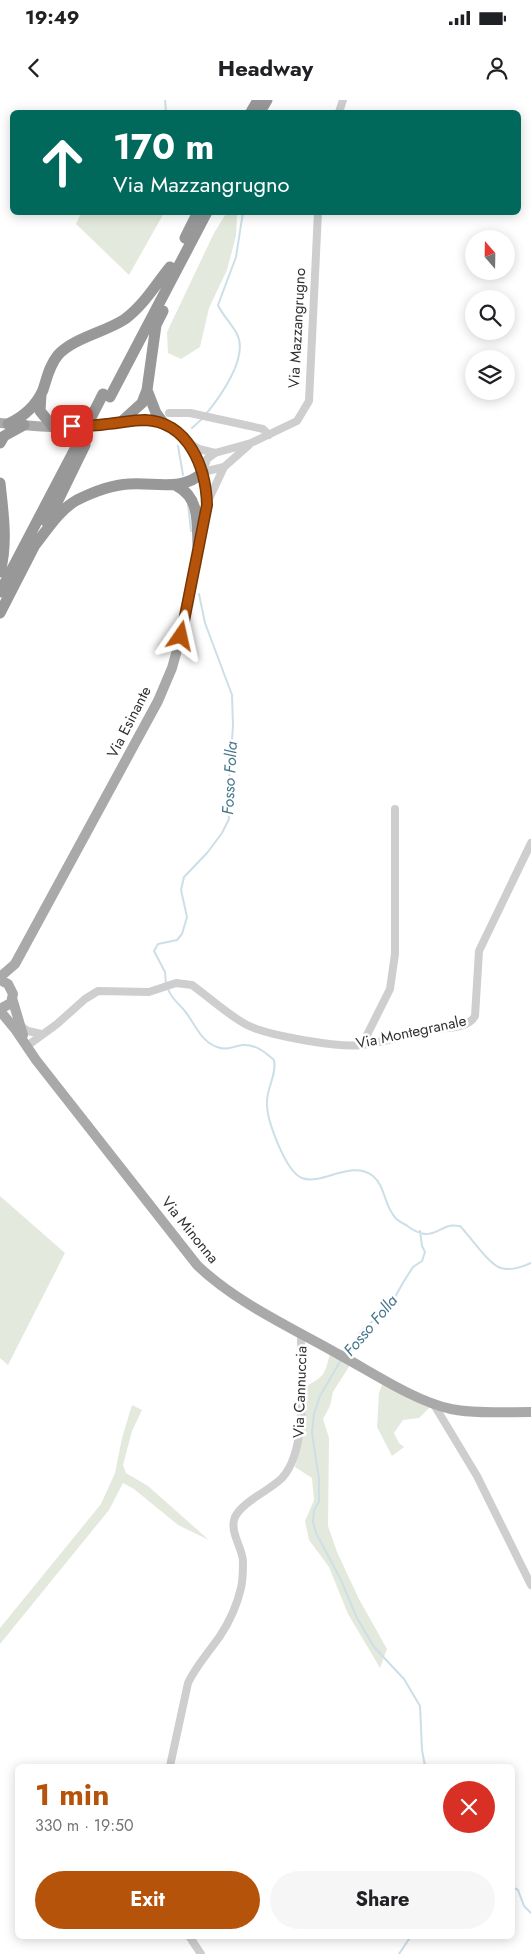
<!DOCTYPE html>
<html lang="en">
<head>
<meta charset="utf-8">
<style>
	:root { --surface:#fff; --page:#f6f6f6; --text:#202124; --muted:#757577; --accent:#b45309 }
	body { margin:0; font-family:Jost,sans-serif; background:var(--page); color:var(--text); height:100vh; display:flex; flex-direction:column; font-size:19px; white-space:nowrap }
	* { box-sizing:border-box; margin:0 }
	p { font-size:16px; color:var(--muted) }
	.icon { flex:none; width:28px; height:28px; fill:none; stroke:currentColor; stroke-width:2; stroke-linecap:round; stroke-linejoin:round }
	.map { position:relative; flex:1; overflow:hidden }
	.details { position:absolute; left:15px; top:1664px; width:500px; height:175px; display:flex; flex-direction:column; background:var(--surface); border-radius:8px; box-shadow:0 2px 12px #0003 }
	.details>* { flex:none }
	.hud { position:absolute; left:10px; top:10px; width:511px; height:105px; border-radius:8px; box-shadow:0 2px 12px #0003; background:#00695c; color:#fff; overflow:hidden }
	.needle { width:32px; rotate:340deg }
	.controls { position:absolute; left:465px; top:130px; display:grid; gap:10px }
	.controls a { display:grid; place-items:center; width:50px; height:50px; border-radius:50%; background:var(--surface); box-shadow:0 2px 12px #0003; font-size:25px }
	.pin { position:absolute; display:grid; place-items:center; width:42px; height:42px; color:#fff; margin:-21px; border-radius:10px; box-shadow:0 2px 8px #0006 }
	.me { position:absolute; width:55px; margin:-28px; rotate:11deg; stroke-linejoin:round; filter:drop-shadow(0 0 4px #0008) }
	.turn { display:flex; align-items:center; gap:18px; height:105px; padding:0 20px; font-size:22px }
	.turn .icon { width:65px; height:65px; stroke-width:2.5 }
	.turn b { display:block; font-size:35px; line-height:42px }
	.round { display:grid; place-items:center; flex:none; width:52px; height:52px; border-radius:26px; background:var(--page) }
	.head { display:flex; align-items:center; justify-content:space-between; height:85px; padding:0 20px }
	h1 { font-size:30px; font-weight:700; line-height:38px; color:var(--accent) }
	.primary-button { display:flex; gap:10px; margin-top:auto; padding:10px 20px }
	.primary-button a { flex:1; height:58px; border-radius:30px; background:var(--accent); color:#fff; font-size:20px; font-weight:700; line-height:58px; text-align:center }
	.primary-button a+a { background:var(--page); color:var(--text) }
	.status { display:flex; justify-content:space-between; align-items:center; height:35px; padding:0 25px; background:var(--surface); direction:ltr }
	.status svg { height:14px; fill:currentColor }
	header { display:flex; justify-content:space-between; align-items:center; height:65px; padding:0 20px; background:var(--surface); font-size:22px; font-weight:700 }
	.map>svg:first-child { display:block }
	.green { fill:#e4e9dd }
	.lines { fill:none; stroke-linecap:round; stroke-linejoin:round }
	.stream { stroke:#ccdfe7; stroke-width:2 }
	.minor { stroke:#cecece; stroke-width:8 }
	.major { stroke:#a9a9a9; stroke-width:10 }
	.highway { stroke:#989898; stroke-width:11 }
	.highway-bridge { stroke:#989898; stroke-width:11 }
	.route-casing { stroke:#753606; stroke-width:12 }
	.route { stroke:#b45309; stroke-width:9 }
	.labels { text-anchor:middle; stroke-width:5; stroke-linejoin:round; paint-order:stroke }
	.street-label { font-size:15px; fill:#313131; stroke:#fff }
	.water-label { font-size:16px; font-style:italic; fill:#46768b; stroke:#fff }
</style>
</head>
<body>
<div class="status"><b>19:49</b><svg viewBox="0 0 49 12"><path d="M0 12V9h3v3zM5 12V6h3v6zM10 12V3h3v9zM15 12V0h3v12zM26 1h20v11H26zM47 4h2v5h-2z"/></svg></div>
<header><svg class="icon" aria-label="back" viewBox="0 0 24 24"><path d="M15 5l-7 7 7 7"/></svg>Headway<svg class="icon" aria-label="person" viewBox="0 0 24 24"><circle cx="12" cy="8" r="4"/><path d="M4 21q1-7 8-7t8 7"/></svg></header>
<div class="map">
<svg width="531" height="1854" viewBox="0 0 531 1854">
	<rect width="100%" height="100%" fill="#fff"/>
	<path class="green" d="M227 112 237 113 236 136 227 170 209 208 200 247 181 259 168 253 167 232 214 133Z
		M81 113V112L164 113 129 175 76 124Z
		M0 1096 65 1153 8 1265 0 1258Z
		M330 1253 350 1265 333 1292 330 1306 323 1319 329 1338 328 1426 337 1452 359 1499 387 1549 380 1568 348 1514 329 1467 309 1440 305 1421 314 1400 312 1378 295 1367 304 1330 305 1287C325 1276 325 1274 330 1253Z
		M383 1282 430 1307 419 1318 403 1320 394 1333 399 1343 404 1347 392 1356 377 1327 379 1293Z
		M132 1305 142 1310 132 1331 123 1365 126 1373 148 1386 209 1440 178 1425 134 1389 123 1383 109 1410 0 1544V1528L101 1404 115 1373 122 1338Z"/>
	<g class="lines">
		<path class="stream" d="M165 0 166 12
			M206 314C220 297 249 257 237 234 231 223 223 216 218 205L236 157 243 112
			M192 328 203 318
			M178 346 183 375
			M188 404 191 431
			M166 884 165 872 154 851 158 844 177 840 182 834 187 817 181 790 184 777 207 753 222 733 229 719 228 695 233 626 232 595 205 523 199 494
			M168 889C171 898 178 903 184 910 195 923 200 941 217 947 226 951 234 946 243 945 255 944 265 952 274 960 277 976 266 988 267 1004 267 1021 286 1072 302 1078 322 1086 351 1059 373 1076 385 1086 384 1104 394 1116 396 1120 402 1123 406 1125 411 1129 420 1134 427 1134 434 1134 442 1128 449 1126 452 1125 456 1126 460 1126 469 1135 489 1165 501 1168 510 1171 523 1167 531 1163
			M346 1254 360 1232 390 1206 404 1181 413 1167 422 1161 425 1152 422 1146 420 1131
			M341 1260 320 1296 314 1314 312 1333 319 1379V1402L314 1410 313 1422 316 1433 341 1480 356 1516 374 1547 404 1579 420 1606 422 1650 425 1666
			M512 1787 518 1790 524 1806 531 1813
			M399 1854 411 1836"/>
		<path class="minor" d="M339 12 343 0
			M169 313H190L263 329 269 335
			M189 343 199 349 215 353
			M224 367 203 372 207 359 215 353 251 343 297 321 309 301 318 112
			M208 401 224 367 249 345
			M20 926 28 931 41 934
			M362 945 390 889 395 854V709
			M27 946 57 924 85 899 98 891 149 892 176 883 192 885C210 898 228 915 247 925 269 936 339 948 363 945 385 942 407 935 430 930 444 927 467 930 475 916L479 851 531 743
			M433 1303 477 1376 531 1485
			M170 1666 188 1583C196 1566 209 1552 220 1536 230 1521 237 1505 241 1488 243 1480 243 1469 243 1461 242 1447 229 1431 235 1417 243 1401 269 1391 282 1378 309 1349 301 1273 301 1234
			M189 1836 201 1854"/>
		<path class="major" d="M0 323C23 325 46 328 69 327 81 326 92 326 104 324 117 323 132 319 146 320 189 323 206 368 207 405L181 536 172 568 158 601 15 864 0 877
			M0 880 8 884 13 894 11 903 0 909
			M12 898 23 935
			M0 911 15 929 36 960 197 1165C235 1202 292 1228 338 1254 372 1272 414 1301 451 1309 477 1314 505 1312 531 1312"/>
		<path class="highway" d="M251 12 258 0
			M260 12 267 0
			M185 138 198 112
			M147 290 156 313 165 325
			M41 295 40 311 54 328
			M110 297 207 112
			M121 322 142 303 147 290 156 225 163 211
			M8 324C23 317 36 306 43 290 47 278 49 266 58 255 73 238 106 232 125 219 144 205 156 184 170 167
			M0 343 4 336 24 325
			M0 383C3 412 8 443 0 472
			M177 386C200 398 197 423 198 446
			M47 423 85 345
			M35 445C47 430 59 410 77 400 93 392 112 385 129 384 155 382 183 392 203 372
			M0 492 76 347
			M0 513 38 439"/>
		<path class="highway-bridge" d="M78 343 103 294"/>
	</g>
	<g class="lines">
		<g class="route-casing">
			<path id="route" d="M72 326C83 326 95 326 107 324 119 323 133 320 145 320 189 322 206 368 207 405L181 536"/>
		</g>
		<use href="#route" class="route"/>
	</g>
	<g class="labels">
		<g class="street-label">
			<text transform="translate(297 228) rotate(-87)" y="5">Via Mazzangrugno</text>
			<text transform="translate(129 622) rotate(-63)" y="5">Via Esinante</text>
			<text transform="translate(411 932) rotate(-12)" y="5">Via Montegranale</text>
			<text transform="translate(190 1130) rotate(51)" y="5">Via Minonna</text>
			<text transform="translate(300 1292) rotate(-88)" y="5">Via Cannuccia</text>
		</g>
		<g class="water-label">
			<text transform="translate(229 678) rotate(-87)" y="6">Fosso Folla</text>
			<text transform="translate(370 1225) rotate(-50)" y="6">Fosso Folla</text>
		</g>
	</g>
</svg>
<div class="controls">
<a><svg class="needle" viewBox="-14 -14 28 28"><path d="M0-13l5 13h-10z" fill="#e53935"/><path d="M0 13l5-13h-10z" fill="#757577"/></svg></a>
<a><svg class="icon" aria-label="search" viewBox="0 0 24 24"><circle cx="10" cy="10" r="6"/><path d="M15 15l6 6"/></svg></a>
<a><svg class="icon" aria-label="layers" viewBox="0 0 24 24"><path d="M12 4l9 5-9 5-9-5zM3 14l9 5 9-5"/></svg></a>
</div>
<div class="pin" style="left:72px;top:326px;background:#d93025"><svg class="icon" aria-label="arrive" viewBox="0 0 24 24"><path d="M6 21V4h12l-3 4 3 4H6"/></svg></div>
<svg class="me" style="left:181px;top:536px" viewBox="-20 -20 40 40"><path d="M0-17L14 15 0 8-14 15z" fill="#b45309" stroke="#fff" stroke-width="4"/></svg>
<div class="hud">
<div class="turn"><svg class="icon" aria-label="ahead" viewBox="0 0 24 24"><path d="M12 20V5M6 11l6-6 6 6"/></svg><div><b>170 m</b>Via Mazzangrugno</div></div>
</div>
<section class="details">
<div class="head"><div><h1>1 min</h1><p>330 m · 19:50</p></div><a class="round" style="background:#d93025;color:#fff"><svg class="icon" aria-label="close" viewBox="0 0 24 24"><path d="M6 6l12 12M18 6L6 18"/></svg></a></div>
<div class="primary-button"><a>Exit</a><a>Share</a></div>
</section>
</div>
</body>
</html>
